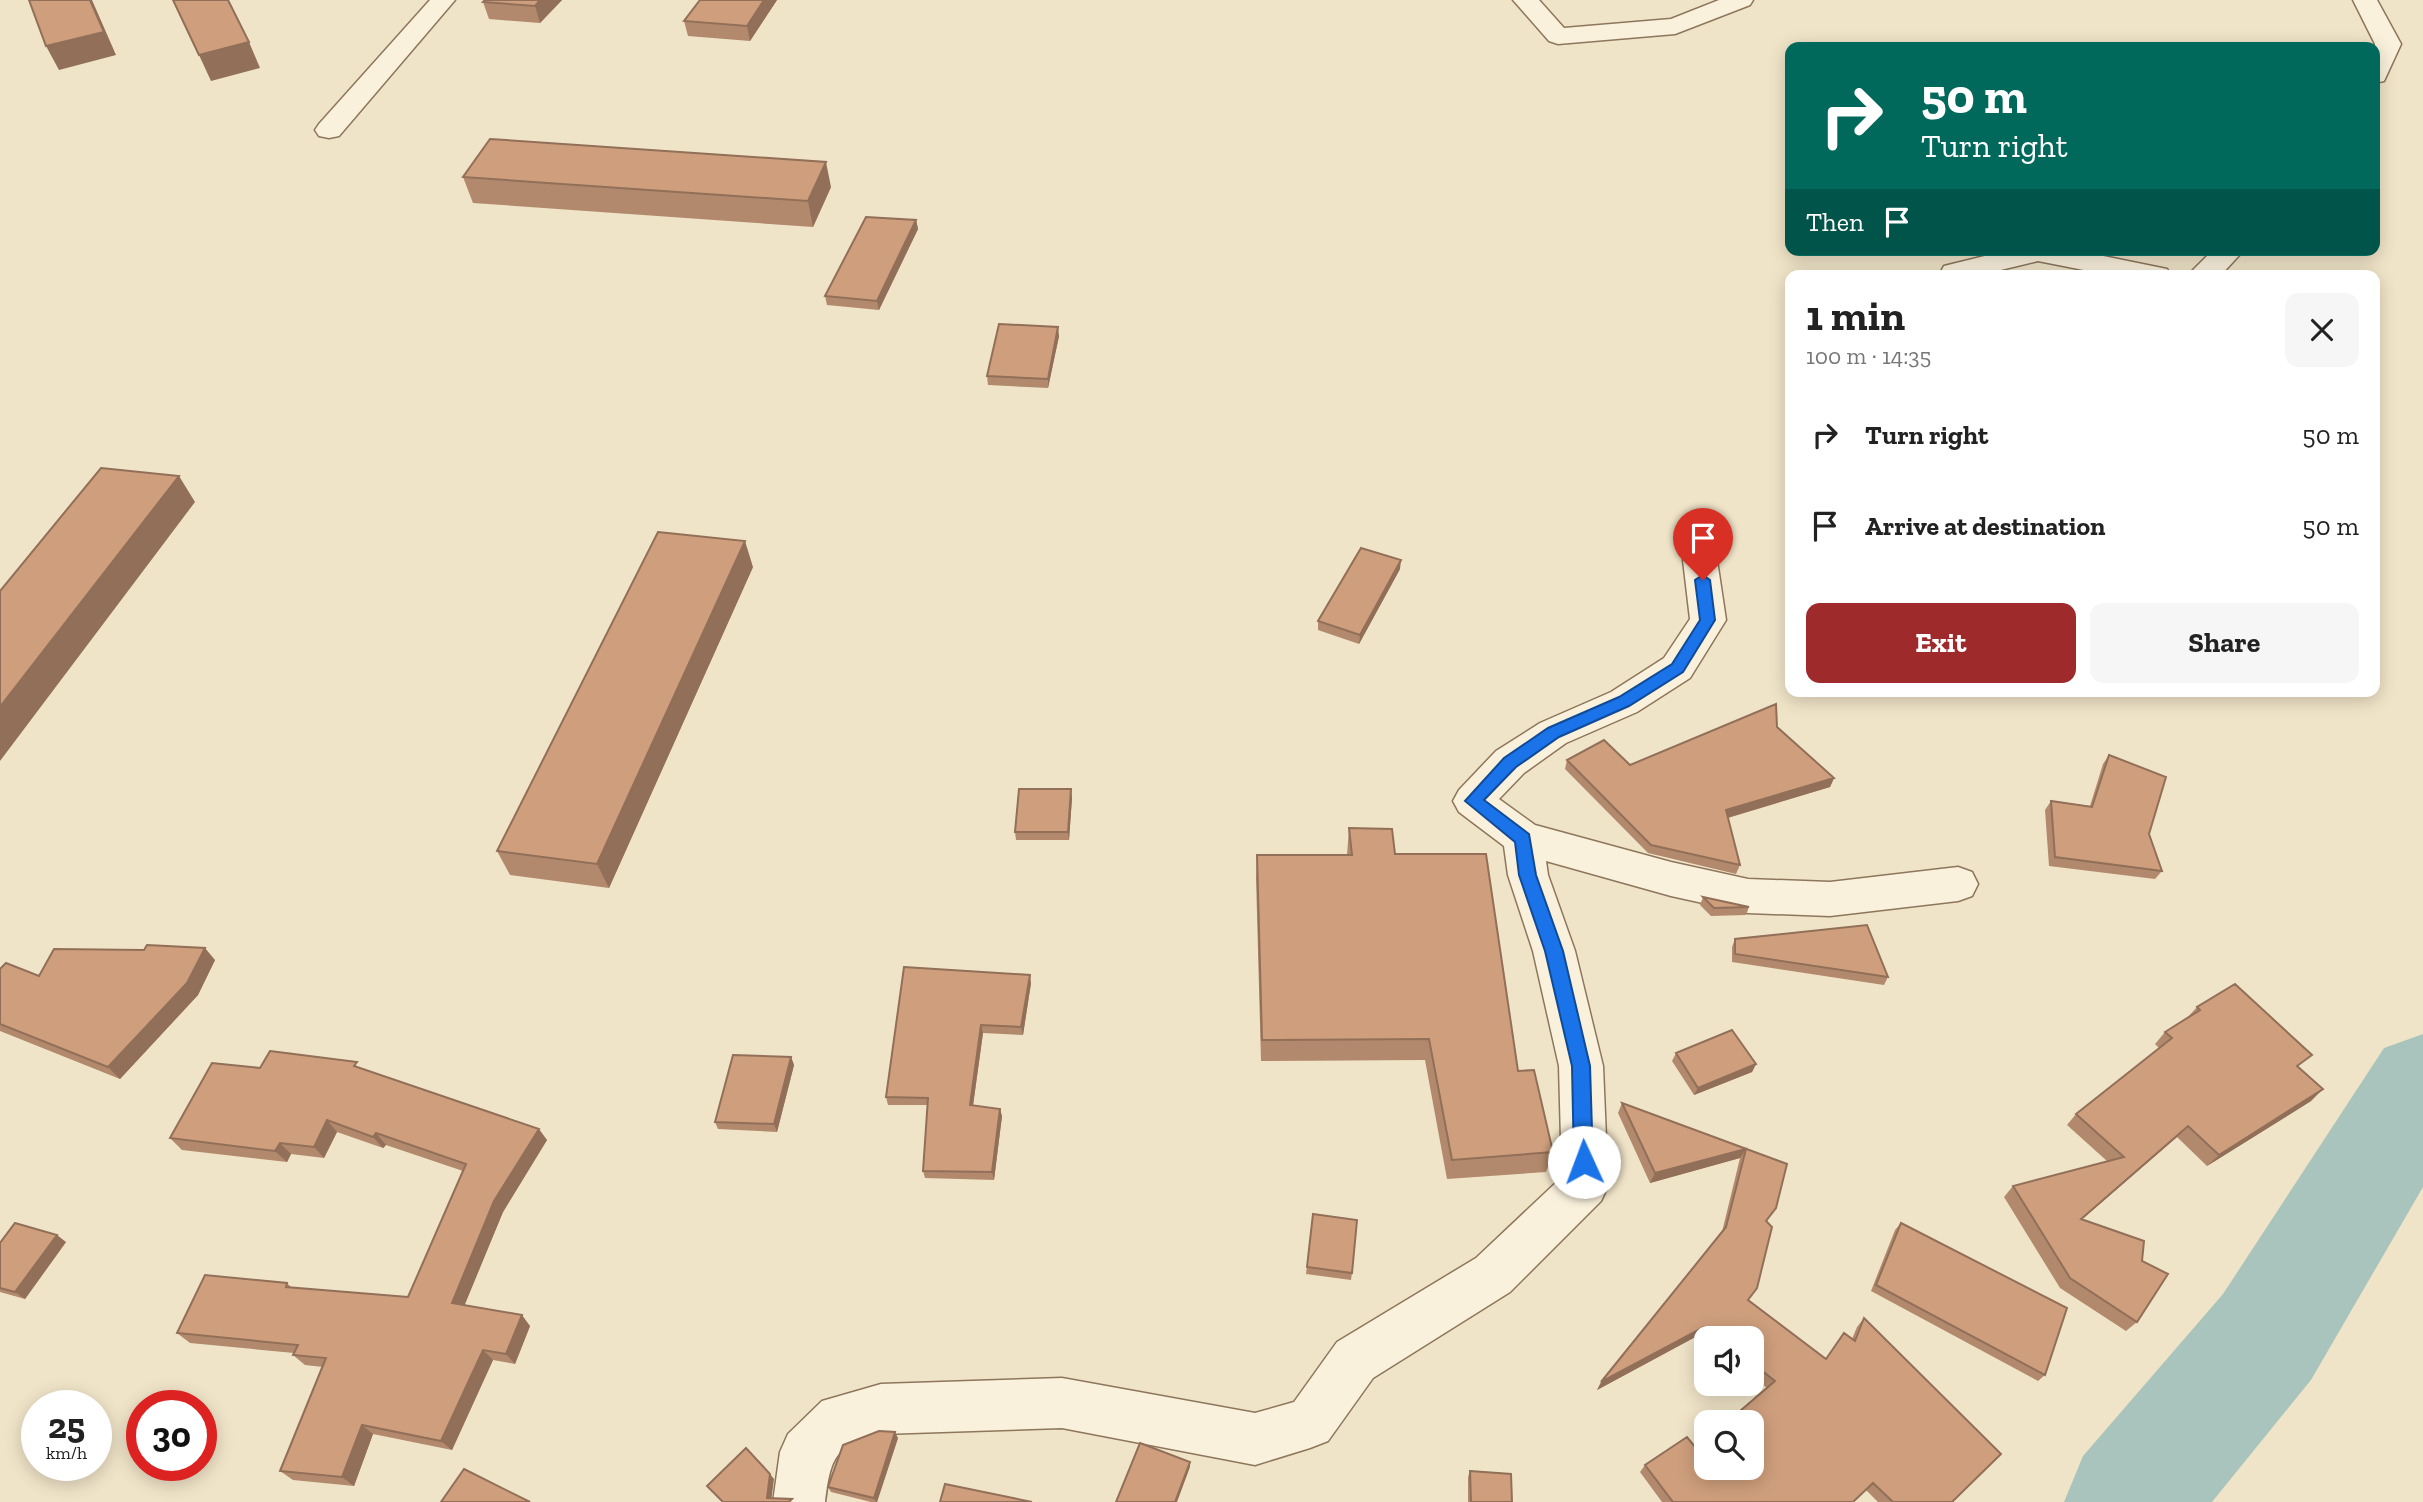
<!DOCTYPE html>
<html lang="en">
<head>
<meta charset="utf-8">
<style>
	:root { --surface:#fff; --page:#f6f6f6; --text:#222; --muted:#767676; --accent:#9e2a2b }
	body { margin:0; font-family:"Zilla Slab",serif; background:var(--page); color:var(--text); height:100vh; display:flex; flex-direction:column; font-size:26px; white-space:nowrap }
	* { box-sizing:border-box; margin:0 }
	p { font-size:23px; color:var(--muted) }
	.icon { flex:none; width:38px; height:38px; fill:none; stroke:currentColor; stroke-width:2; stroke-linecap:round; stroke-linejoin:round }
	.map { position:relative; flex:1; overflow:hidden }
	.sheet { position:absolute; left:1785px; top:270px; width:595px; height:427px; display:flex; flex-direction:column; background:var(--surface); border-radius:14px; box-shadow:0 4px 18px #0003 }
	.sheet>* { flex:none }
	.guide { position:absolute; left:1785px; top:42px; width:595px; height:214px; border-radius:14px; box-shadow:0 4px 18px #0003; background:#00695c; color:#fff; overflow:hidden }
	.tools { position:absolute; left:1694px; top:1326px; display:grid; gap:14px }
	.tools a { display:grid; place-items:center; width:70px; height:70px; border-radius:14px; background:var(--surface); box-shadow:0 4px 18px #0003; font-size:35px }
	.speed { position:absolute; left:21px; top:1390px; display:flex; gap:14px; font-size:35px; font-weight:700; text-align:center }
	.speed>* { display:grid; place-content:center; width:91px; height:91px; border-radius:50%; background:var(--surface); box-shadow:0 4px 18px #0003; line-height:1 }
	.speed small { font-size:18px; font-weight:400 }
	.speed .limit { border:10px solid #d22; background:#fff; color:#111 }
	.pin { position:absolute; display:grid; place-items:center; width:60px; height:60px; color:#fff; margin:-72px -30px; border-radius:50% 50% 50% 0; rotate:-45deg; box-shadow:0 0 7px #0007 }
	.pin .icon { rotate:45deg }
	.me { position:absolute; width:77px; margin:-38px; rotate:358deg; stroke-linejoin:round; filter:drop-shadow(0 0 5px #0008) }
	.turn { display:flex; align-items:center; gap:24px; height:147px; padding:0 21px; font-size:32px }
	.turn .icon { width:91px; height:91px; stroke-width:2.5 }
	.turn b { display:block; font-size:49px; line-height:60px }
	.then { display:flex; align-items:center; height:66px; padding:0 21px; background:#0003; gap:14px; font-size:26px }
	.round { display:grid; place-items:center; flex:none; width:74px; height:74px; border-radius:14px; background:var(--page) }
	.summary { display:flex; align-items:center; justify-content:space-between; height:119px; padding:0 21px }
	h1 { font-size:42px; font-weight:700; line-height:52px }
	.primary-button { display:flex; gap:14px; margin-top:auto; padding:14px 21px }
	.primary-button a { flex:1; height:80px; border-radius:14px; background:var(--accent); color:#fff; font-size:28px; font-weight:700; line-height:80px; text-align:center }
	.primary-button a+a { background:var(--page); color:var(--text) }
	ul { padding:0; list-style:none }
	li { display:flex; align-items:center; gap:21px; height:91px; padding:0 21px }
	li div { flex:1 }
	li b { display:block; font-size:26px }
	li em { font-style:normal }
	.map>svg:first-child { display:block }
	.lines { fill:none; stroke-linecap:round; stroke-linejoin:round }
	.river { fill:#a9c4bc; fill-rule:evenodd }
	.minor-casing { stroke:#8d765c; stroke-width:3 }
	.minor { fill:#faf1dc; fill-rule:evenodd }
	.wall { fill:#b2896c }
	.shaded-wall { fill:#916f58 }
	.building { fill:#cf9f7d; stroke:#916f58; stroke-width:2 }
	.route { fill:#1a73e8; stroke:#114b97; stroke-width:2 }
</style>
</head>
<body>
<div class="map">
<svg width="2423" height="1502" viewBox="0 0 2423 1502">
	<rect width="100%" height="100%" fill="#f0e4c8"/>
	<g class="lines">
		<path class="river" d="M2423 1034V1187L2311 1380 2212 1502H2064L2083 1456 2223 1294 2384 1048Z"/>
		<g class="minor-casing">
			<path id="minor" d="M430 0H455L339 136 329 138 319 136 315 130 319 124Z
				M1513 0H1539L1564 28 1671 19 1719 0H1753L1750 5 1675 34 1558 44 1549 41Z
				M2353 0H2377L2401 44 2384 81 2375 83V44Z
				M2009 250H2074L2167 269 2171 275H2109L2038 261 1980 275H1939L1944 266Z
				M2213 250H2244L2221 275H2188Z
				M1700 548 1712 551 1717 560 1726 620 1690 678 1637 712 1566 743 1524 773 1499 799 1535 825 1671 862 1748 879 1830 882 1958 867 1972 872 1978 884 1972 896 1958 901 1830 916 1748 913 1671 896 1546 861 1548 875 1575 951 1603 1066 1608 1186 1601 1201 1510 1292 1373 1378 1328 1441 1310 1448 1255 1465 1062 1428 881 1434C834 1446 831 1457 825 1502H773L780 1452 788 1434 822 1401 881 1384 1062 1378 1255 1413 1294 1402 1337 1342 1476 1258 1562 1177 1559 1066 1533 951 1508 875 1504 846 1459 812 1453 801 1459 790 1496 751 1540 723 1611 692 1664 658 1690 619 1683 560 1688 551Z"/>
		</g>
		<use href="#minor" class="minor"/>
	</g>
	<path class="wall" d="M562 0 540 23 489 19 483 2Z
		M777 0 750 41 688 36 684 21Z
		M463 177 831 187 813 227 473 203Z
		M916 220 918 229 879 310 827 305 825 296Z
		M1059 336 1048 388 988 385 987 376Z
		M753 567 609 888 510 875 497 851Z
		M1400 569 1359 644 1318 630V621Z
		M1777 727 1834 778 1830 787 1728 818 1740 865 1736 874 1648 853 1565 769 1567 760 1630 765Z
		M2109 755 2149 834 2162 871 2155 879 2049 866 2045 810 2051 801 2090 806 2103 764Z
		M1072 798 1069 840H1016L1015 832Z
		M1349 828 1395 854 1518 1071 1553 1152 1546 1172 1447 1179 1425 1060 1261 1061 1256 878 1257 855H1347Z
		M1703 897 1749 907 1746 915 1711 916 1700 905Z
		M1735 939 1888 977 1884 985 1732 962V947Z
		M215 960 198 995 120 1079 0 1031V969L39 976Z
		M1031 983 1023 1035 983 1033 973 1105 1002 1116 994 1180 925 1178 923 1171 928 1105H888L886 1097Z
		M2197 1007 2299 1067 2311 1101 2207 1166 2177 1137 2082 1219 2137 1322 2126 1331 2060 1288 2004 1197 2013 1186 2107 1161 2067 1125 2076 1114 2159 1048 2155 1044 2165 1032 2187 1018Z
		M1676 1053 1756 1064 1752 1072 1694 1095 1672 1061Z
		M791 1057 794 1065 777 1132 718 1129 715 1122Z
		M260 1068 362 1069 547 1140 503 1212 464 1305 530 1326 515 1364 493 1360 452 1450 373 1434 354 1486 293 1480 280 1471 323 1367 305 1365 293 1355 294 1353 190 1343 177 1333 287 1283 292 1288 408 1297 463 1171 386 1145 383 1148 337 1132 324 1158 291 1154 287 1162 182 1150 170 1138Z
		M1622 1103 1787 1164 1767 1222 1749 1300 1826 1359 1844 1333 1852 1339 1857 1327 1864 1318 1952 1502H1878L1866 1490 1853 1502H1662L1640 1472 1645 1465 1696 1448 1767 1388 1752 1376V1339H1706V1341L1699 1335 1597 1390 1722 1232 1740 1158 1650 1183 1618 1113Z
		M1313 1214 1352 1273 1351 1280 1306 1274Z
		M1901 1223 2045 1375 2038 1381 1871 1291 1895 1230Z
		M66 1242 25 1299 0 1292V1243Z
		M898 1438 877 1502H871L831 1492 828 1487Z
		M1470 1471 1512 1502H1468V1477Z"/>
	<path class="shaded-wall" d="M90 0H92L116 55 59 70 46 46Z
		M540 0H562L540 23 535 6Z
		M764 0H777L750 41 747 26Z
		M249 42 260 68 211 81 199 55Z
		M826 162 831 187 813 227 808 201Z
		M916 220 918 229 879 310 877 301Z
		M1058 327 1059 336 1048 388V379Z
		M179 476 195 502 0 761V707Z
		M745 541 753 567 609 888 597 864Z
		M1401 560 1400 569 1359 644 1360 635Z
		M1834 778 1830 787 1723 819 1726 810Z
		M1071 789 1072 798 1069 840 1068 832Z
		M205 948 215 960 198 995 120 1079 108 1067Z
		M1030 975 1031 983 1023 1035 1021 1027Z
		M981 1025 983 1033 972 1113 970 1105Z
		M791 1057 794 1065 777 1132 774 1124Z
		M1756 1064 1752 1072 1694 1095 1698 1088Z
		M2323 1089 2311 1101 2207 1166 2219 1155Z
		M1000 1109 1002 1116 994 1180 992 1172Z
		M327 1120 337 1132 324 1158 314 1147Z
		M2188 1126 2177 1137 2071 1229 2081 1219Z
		M539 1129 547 1140 503 1212 461 1314 452 1303 494 1201Z
		M376 1133 386 1145 383 1148 373 1137Z
		M280 1143 291 1154 287 1162 275 1151Z
		M1746 1149 1740 1158 1650 1183 1655 1173Z
		M57 1235 66 1242 25 1299 15 1292Z
		M522 1315 530 1326 515 1364 506 1354Z
		M1704 1327 1699 1335 1597 1390 1601 1382Z
		M483 1350 493 1360 452 1450 441 1441Z
		M362 1425 373 1434 354 1486 342 1477Z
		M895 1432 898 1438 877 1502H876L874 1498Z
		M1190 1462V1467L1177 1502H1175Z
		M770 1474 774 1479 771 1502 767 1498Z"/>
	<path class="building" d="M29 0H90L104 32 46 46Z
		M173 0H228L249 42 199 55Z
		M485 0H540L535 6 483 2Z
		M700 0H764L747 26 684 21Z
		M490 139 826 162 808 201 463 177Z
		M866 217 916 220 877 301 825 296Z
		M999 324 1058 327 1048 379 987 376Z
		M101 468 179 476 0 707V591Z
		M658 532 745 541 597 864 497 851Z
		M1361 548 1401 560 1360 635 1318 621Z
		M1776 704 1777 727 1834 778 1726 810 1740 865 1651 845 1567 760 1604 740 1630 765Z
		M2109 755 2166 777 2149 834 2162 871 2055 857 2051 801 2092 807Z
		M1019 789H1071L1068 832H1015Z
		M1349 828 1392 829 1395 854H1486L1518 1071 1534 1070 1553 1152 1452 1160 1429 1039 1262 1040 1257 855H1352Z
		M1703 897 1749 907 1714 908Z
		M1867 925 1888 977 1735 954V939Z
		M147 945 205 948 187 983 108 1067 0 1024V969L6 963 39 976 54 949 144 950Z
		M904 967 1030 975 1021 1027 981 1025 970 1105 1000 1109 992 1172 923 1171 928 1098 886 1097Z
		M2235 984 2312 1055 2297 1066 2323 1089 2219 1155 2188 1126 2081 1219 2144 1241 2142 1261 2168 1274 2137 1322 2070 1278 2013 1186 2124 1157 2076 1114 2172 1038 2165 1032 2200 1010 2197 1007Z
		M1732 1030 1756 1064 1698 1088 1676 1053Z
		M270 1051 357 1062 354 1066 539 1129 494 1201 452 1303 522 1315 506 1354 483 1350 441 1441 362 1425 342 1477 280 1471 326 1358 293 1355 298 1345 177 1333 205 1275 287 1283 286 1287 408 1297 466 1164 376 1133 373 1137 327 1120 314 1147 280 1143 275 1151 170 1138 212 1063 260 1068Z
		M733 1055 791 1057 774 1124 715 1122Z
		M1622 1103 1787 1164 1776 1208 1766 1221 1772 1227 1757 1288 1748 1300 1826 1359 1844 1333 1855 1341 1864 1318 2001 1454 1952 1502H1893L1873 1483 1853 1502H1673L1645 1465 1687 1437 1696 1448 1706 1439V1468H1752V1423H1726L1775 1381 1752 1363V1339H1720L1704 1327 1601 1382 1726 1227 1746 1149 1655 1173Z
		M1313 1214 1357 1220 1352 1273 1307 1267Z
		M15 1223 57 1235 15 1292 0 1288V1243Z
		M1901 1223 2067 1308 2045 1375 1876 1285Z
		M879 1431 895 1432 874 1498 828 1487 843 1445Z
		M1140 1443 1190 1462 1175 1502H1116Z
		M746 1448 770 1474 767 1498 792 1499 789 1502H723L707 1486Z
		M464 1469 530 1502H441Z
		M1470 1471 1511 1474 1512 1502H1471Z
		M945 1484 1032 1502H940Z"/>
	<path class="route" d="M1703 575 1710 580 1715 620 1683 672 1629 706 1559 737 1516 767 1484 800 1529 834 1536 875 1563 951 1590 1066 1593 1162 1590 1169 1584 1171 1577 1169 1574 1162 1572 1066 1545 951 1519 875 1515 842 1465 801 1504 758 1548 728 1619 697 1672 664 1700 620 1695 580Z"/>
</svg>
<div class="tools">
<a><svg class="icon" aria-label="sound" viewBox="0 0 24 24"><path d="M4 9h4l5-4v14l-5-4H4zM17 9q2 3 0 6"/></svg></a>
<a><svg class="icon" aria-label="search" viewBox="0 0 24 24"><circle cx="10" cy="10" r="6"/><path d="M15 15l6 6"/></svg></a>
</div>
<div class="speed"><div>25<small>km/h</small></div><div class="limit">30</div></div>
<div class="pin" style="left:1703px;top:580px;background:#d93025"><svg class="icon" aria-label="arrive" viewBox="0 0 24 24"><path d="M6 21V4h12l-3 4 3 4H6"/></svg></div>
<svg class="me" style="left:1584px;top:1162px" viewBox="-20 -20 40 40"><circle r="19" fill="#fff"/><path d="M0-13L10 11 0 6-10 11z" fill="#1a73e8"/></svg>
<div class="guide">
<div class="turn"><svg class="icon" aria-label="right" viewBox="0 0 24 24"><path d="M7 20v-9h11M14 6l5 5-5 5"/></svg><div><b>50 m</b>Turn right</div></div>
<div class="then">Then<svg class="icon" aria-label="arrive" viewBox="0 0 24 24"><path d="M6 21V4h12l-3 4 3 4H6"/></svg></div>
</div>
<section class="sheet">
<div class="summary"><div><h1>1 min</h1><p>100 m · 14:35</p></div><a class="round"><svg class="icon" aria-label="close" viewBox="0 0 24 24"><path d="M6 6l12 12M18 6L6 18"/></svg></a></div>
<ul>
<li><svg class="icon" aria-label="right" viewBox="0 0 24 24"><path d="M7 20v-9h11M14 6l5 5-5 5"/></svg><div><b>Turn right</b></div><em>50 m</em></li>
<li><svg class="icon" aria-label="arrive" viewBox="0 0 24 24"><path d="M6 21V4h12l-3 4 3 4H6"/></svg><div><b>Arrive at destination</b></div><em>50 m</em></li>
</ul>
<div class="primary-button"><a>Exit</a><a>Share</a></div>
</section>
</div>
</body>
</html>
